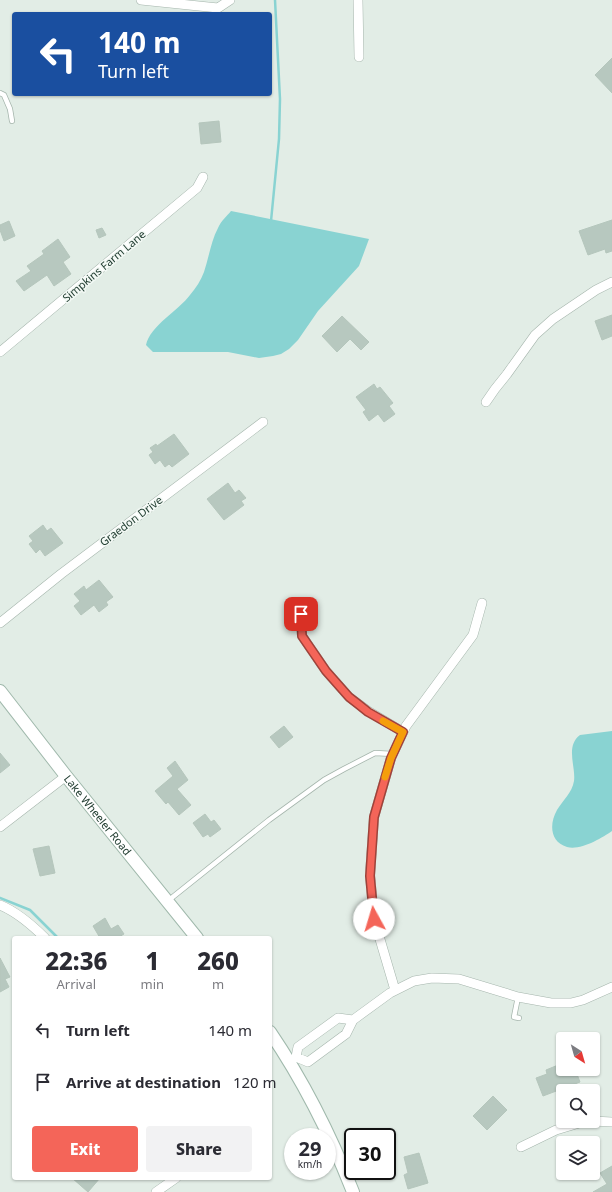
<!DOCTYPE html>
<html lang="en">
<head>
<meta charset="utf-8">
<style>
	:root { --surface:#fff; --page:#f2f2f3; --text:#2b2b33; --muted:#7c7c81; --accent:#f46559 }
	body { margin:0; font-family:"Noto Sans",sans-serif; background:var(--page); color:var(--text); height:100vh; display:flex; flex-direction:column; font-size:15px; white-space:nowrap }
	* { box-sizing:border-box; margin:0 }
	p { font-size:13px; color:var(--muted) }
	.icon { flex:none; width:22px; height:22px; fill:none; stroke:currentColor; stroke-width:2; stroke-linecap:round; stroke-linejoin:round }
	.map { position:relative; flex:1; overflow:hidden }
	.drawer { position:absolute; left:12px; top:936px; width:260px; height:244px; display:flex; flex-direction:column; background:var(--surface); border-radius:4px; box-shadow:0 1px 3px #0004 }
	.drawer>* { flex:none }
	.banner { position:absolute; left:12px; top:12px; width:260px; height:84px; border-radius:4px; box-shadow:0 1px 3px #0004; background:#1a4fa0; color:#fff; overflow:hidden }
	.needle { width:26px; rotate:143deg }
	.fabs { position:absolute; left:556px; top:1032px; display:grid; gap:8px }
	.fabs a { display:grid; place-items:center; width:44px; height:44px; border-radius:4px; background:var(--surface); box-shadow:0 1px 3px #0004; font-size:20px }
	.speed { position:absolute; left:284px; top:1128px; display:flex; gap:8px; font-size:20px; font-weight:700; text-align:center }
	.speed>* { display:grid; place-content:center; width:52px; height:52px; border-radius:50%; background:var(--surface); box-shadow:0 1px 3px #0004; line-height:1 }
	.speed small { font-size:10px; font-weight:400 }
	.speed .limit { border:2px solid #111; border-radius:6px; background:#fff; color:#111 }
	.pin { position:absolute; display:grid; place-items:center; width:34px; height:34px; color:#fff; margin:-17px; border-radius:8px; box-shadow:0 2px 6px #0006 }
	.me { position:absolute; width:44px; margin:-22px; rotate:354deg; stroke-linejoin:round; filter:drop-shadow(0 0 3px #0008) }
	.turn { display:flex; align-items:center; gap:14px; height:84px; padding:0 20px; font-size:18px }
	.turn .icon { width:52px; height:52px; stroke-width:2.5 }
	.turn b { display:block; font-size:28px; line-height:34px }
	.eta { display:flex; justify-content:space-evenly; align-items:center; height:68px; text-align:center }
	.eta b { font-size:24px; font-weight:800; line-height:28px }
	.primary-button { display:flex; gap:8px; margin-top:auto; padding:8px 20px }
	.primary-button a { flex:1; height:46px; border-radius:4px; background:var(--accent); color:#fff; font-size:16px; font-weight:800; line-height:46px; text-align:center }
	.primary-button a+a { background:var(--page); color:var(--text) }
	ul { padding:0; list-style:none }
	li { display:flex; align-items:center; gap:12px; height:52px; padding:0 20px }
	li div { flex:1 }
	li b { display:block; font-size:15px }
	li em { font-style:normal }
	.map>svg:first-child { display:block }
	.water { fill:#89d3d2 }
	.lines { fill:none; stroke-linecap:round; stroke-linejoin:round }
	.stream { stroke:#89d3d2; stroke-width:2.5 }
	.building { fill:#b7c8bf; stroke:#b5c6bc }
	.lane-casing { stroke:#a5b5ac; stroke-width:6 }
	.street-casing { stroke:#a5b5ac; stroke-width:10 }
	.secondary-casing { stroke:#a0b9ac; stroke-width:14 }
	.lane { stroke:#fff; stroke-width:4.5 }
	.street { stroke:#fff; stroke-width:9 }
	.secondary { stroke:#fff; stroke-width:12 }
	.route-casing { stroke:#9f423a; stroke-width:10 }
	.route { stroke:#f46559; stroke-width:7 }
	.slow { stroke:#f59e0b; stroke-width:7 }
	.labels { text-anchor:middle; stroke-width:3; stroke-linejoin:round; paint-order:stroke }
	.street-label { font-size:11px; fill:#223e32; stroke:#f3f9f5 }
</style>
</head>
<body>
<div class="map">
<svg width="612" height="1192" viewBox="0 0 612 1192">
	<rect width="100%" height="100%" fill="#e2ede6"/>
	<path class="water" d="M231 211 369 239 359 266 318 311 298 340 289 349 281 354 273 356 259 358 228 352H153L146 345C150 326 179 310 190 295 196 288 201 280 204 272 209 257 211 241 218 228 221 221 227 216 231 211Z
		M612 731V831C602 838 580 851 567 847 550 842 549 824 557 810 563 800 572 793 574 781 576 767 565 746 580 735Z"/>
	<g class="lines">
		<path class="stream" d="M271 221 279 139 280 99 275 0
			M0 898 30 910 57 937"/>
	</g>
	<path class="building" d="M612 58V93L595 75Z
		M219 121 221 142 201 144 199 123Z
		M612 220V251L606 253 605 249 588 255 579 231Z
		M9 221 15 236 4 241 0 230V225Z
		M102 228 106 235 99 238 96 230Z
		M58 239 70 257 63 262 71 274 54 286 47 275 24 291 16 281 31 271 27 266 44 254 42 251Z
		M612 315V336L602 340 595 321Z
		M342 316 369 342 361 350 350 339 337 352 322 336Z
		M374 384 377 389 380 387 393 403 389 406 395 414 384 422 378 414 369 421 363 412 366 410 356 397Z
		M174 434 189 454 172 467 169 464 165 467 160 460 155 464 149 455 153 452 150 448 156 444 157 446Z
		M228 483 235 493 239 490 246 498 241 501 244 505 224 520 207 499Z
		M43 525 47 531 51 528 63 543 45 556 40 549 36 553 29 544 33 541 29 536Z
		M99 580 113 597 106 602 108 605 99 612 94 605 81 615 74 606 80 601 74 594 84 586 86 590Z
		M284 726 293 737 279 748 270 737Z
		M0 753 10 765 0 773Z
		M175 761 188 780 177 789 191 805 179 815 168 802 166 804 155 791 173 776 167 768Z
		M205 814 211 822 214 820 221 829 210 837 208 834 203 837 193 823Z
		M49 846 55 873 40 876 33 849Z
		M105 918 111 929 118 925 124 934 117 938H100L93 926Z
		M0 958 10 977 5 979 9 987 0 992Z
		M563 1063V1069H575L580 1082 543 1096 536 1078 547 1074 546 1070Z
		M493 1096 507 1110 487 1130 473 1116Z
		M419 1153 428 1183 408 1189 404 1175 408 1173 404 1157Z
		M612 1166V1192H593L607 1184 600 1173Z
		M72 1178H100L88 1192Z"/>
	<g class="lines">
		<g class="lane-casing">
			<path id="lane" d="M0 93 4 95 10 109 12 121
				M169 900 269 820 324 780 344 769 375 753 393 754
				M518 997 514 1017 519 1018"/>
		</g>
		<g class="street-casing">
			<path id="street" d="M141 0 218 8 230 0
				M358 0 359 57
				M0 352 197 188 203 177
				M486 402 495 389 507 374 535 335 553 319 596 290 612 282
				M301 614 302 636 326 671 349 697 368 711 403 732
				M0 623 61 574 263 422
				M0 827 66 776
				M0 905C17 912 32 925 45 938
				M395 990 374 919 370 875 374 817 391 758 406 726 473 635 482 603
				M296 1057 308 1062 346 1034 353 1020 390 993 414 981 432 978 459 979 518 997 551 1003H571L583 1000 612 987
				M291 1060 296 1057 298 1047 338 1018 353 1020
				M593 1121 612 1122
				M521 1147 556 1130 586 1121
				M156 1192 176 1178"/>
		</g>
		<g class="secondary-casing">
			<g id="secondary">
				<path id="s1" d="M0 691 66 776 197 938"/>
				<path d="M270 1032C304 1082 331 1136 353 1192"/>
			</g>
		</g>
		<use href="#lane" class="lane"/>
		<use href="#street" class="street"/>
		<use href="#secondary" class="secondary"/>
	</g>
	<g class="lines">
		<g class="route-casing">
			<path id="route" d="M301 614 302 636 326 671 349 697 358 704 368 712 403 732 391 758 374 817 370 876 374 919"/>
		</g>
		<use href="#route" class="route"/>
		<path class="slow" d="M383 721 403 732 391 758 385 777"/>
	</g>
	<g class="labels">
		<g class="street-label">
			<text transform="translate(104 266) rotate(-40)" y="4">Simpkins Farm Lane</text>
			<text transform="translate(131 521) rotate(-37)" y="4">Graedon Drive</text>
			<text dy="4" stroke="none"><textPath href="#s1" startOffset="158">Lake Wheeler Road</textPath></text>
		</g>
	</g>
</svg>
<div class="fabs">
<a><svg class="needle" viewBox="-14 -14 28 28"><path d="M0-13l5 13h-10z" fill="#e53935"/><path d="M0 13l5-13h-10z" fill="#7c7c81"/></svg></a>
<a><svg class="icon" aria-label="search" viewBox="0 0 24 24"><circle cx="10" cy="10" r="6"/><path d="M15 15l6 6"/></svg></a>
<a><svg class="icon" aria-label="layers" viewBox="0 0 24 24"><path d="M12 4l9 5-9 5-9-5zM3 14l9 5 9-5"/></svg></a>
</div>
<div class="speed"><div>29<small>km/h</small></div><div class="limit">30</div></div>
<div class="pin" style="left:301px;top:614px;background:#d93025"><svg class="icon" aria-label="arrive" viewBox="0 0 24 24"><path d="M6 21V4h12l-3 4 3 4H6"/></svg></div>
<svg class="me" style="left:374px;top:919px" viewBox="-20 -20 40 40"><circle r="19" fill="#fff"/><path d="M0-13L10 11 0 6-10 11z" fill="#f46559"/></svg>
<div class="banner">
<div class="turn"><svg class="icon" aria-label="left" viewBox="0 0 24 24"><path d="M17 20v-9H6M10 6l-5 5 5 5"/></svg><div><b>140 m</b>Turn left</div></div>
</div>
<section class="drawer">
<div class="eta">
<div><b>22:36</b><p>Arrival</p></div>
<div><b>1</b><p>min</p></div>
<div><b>260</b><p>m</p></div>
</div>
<ul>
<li><svg class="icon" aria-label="left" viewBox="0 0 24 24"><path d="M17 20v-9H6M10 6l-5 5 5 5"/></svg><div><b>Turn left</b></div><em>140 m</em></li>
<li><svg class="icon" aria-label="arrive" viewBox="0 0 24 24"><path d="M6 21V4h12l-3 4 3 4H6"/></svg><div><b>Arrive at destination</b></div><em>120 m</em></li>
</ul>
<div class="primary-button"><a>Exit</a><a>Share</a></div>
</section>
</div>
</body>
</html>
